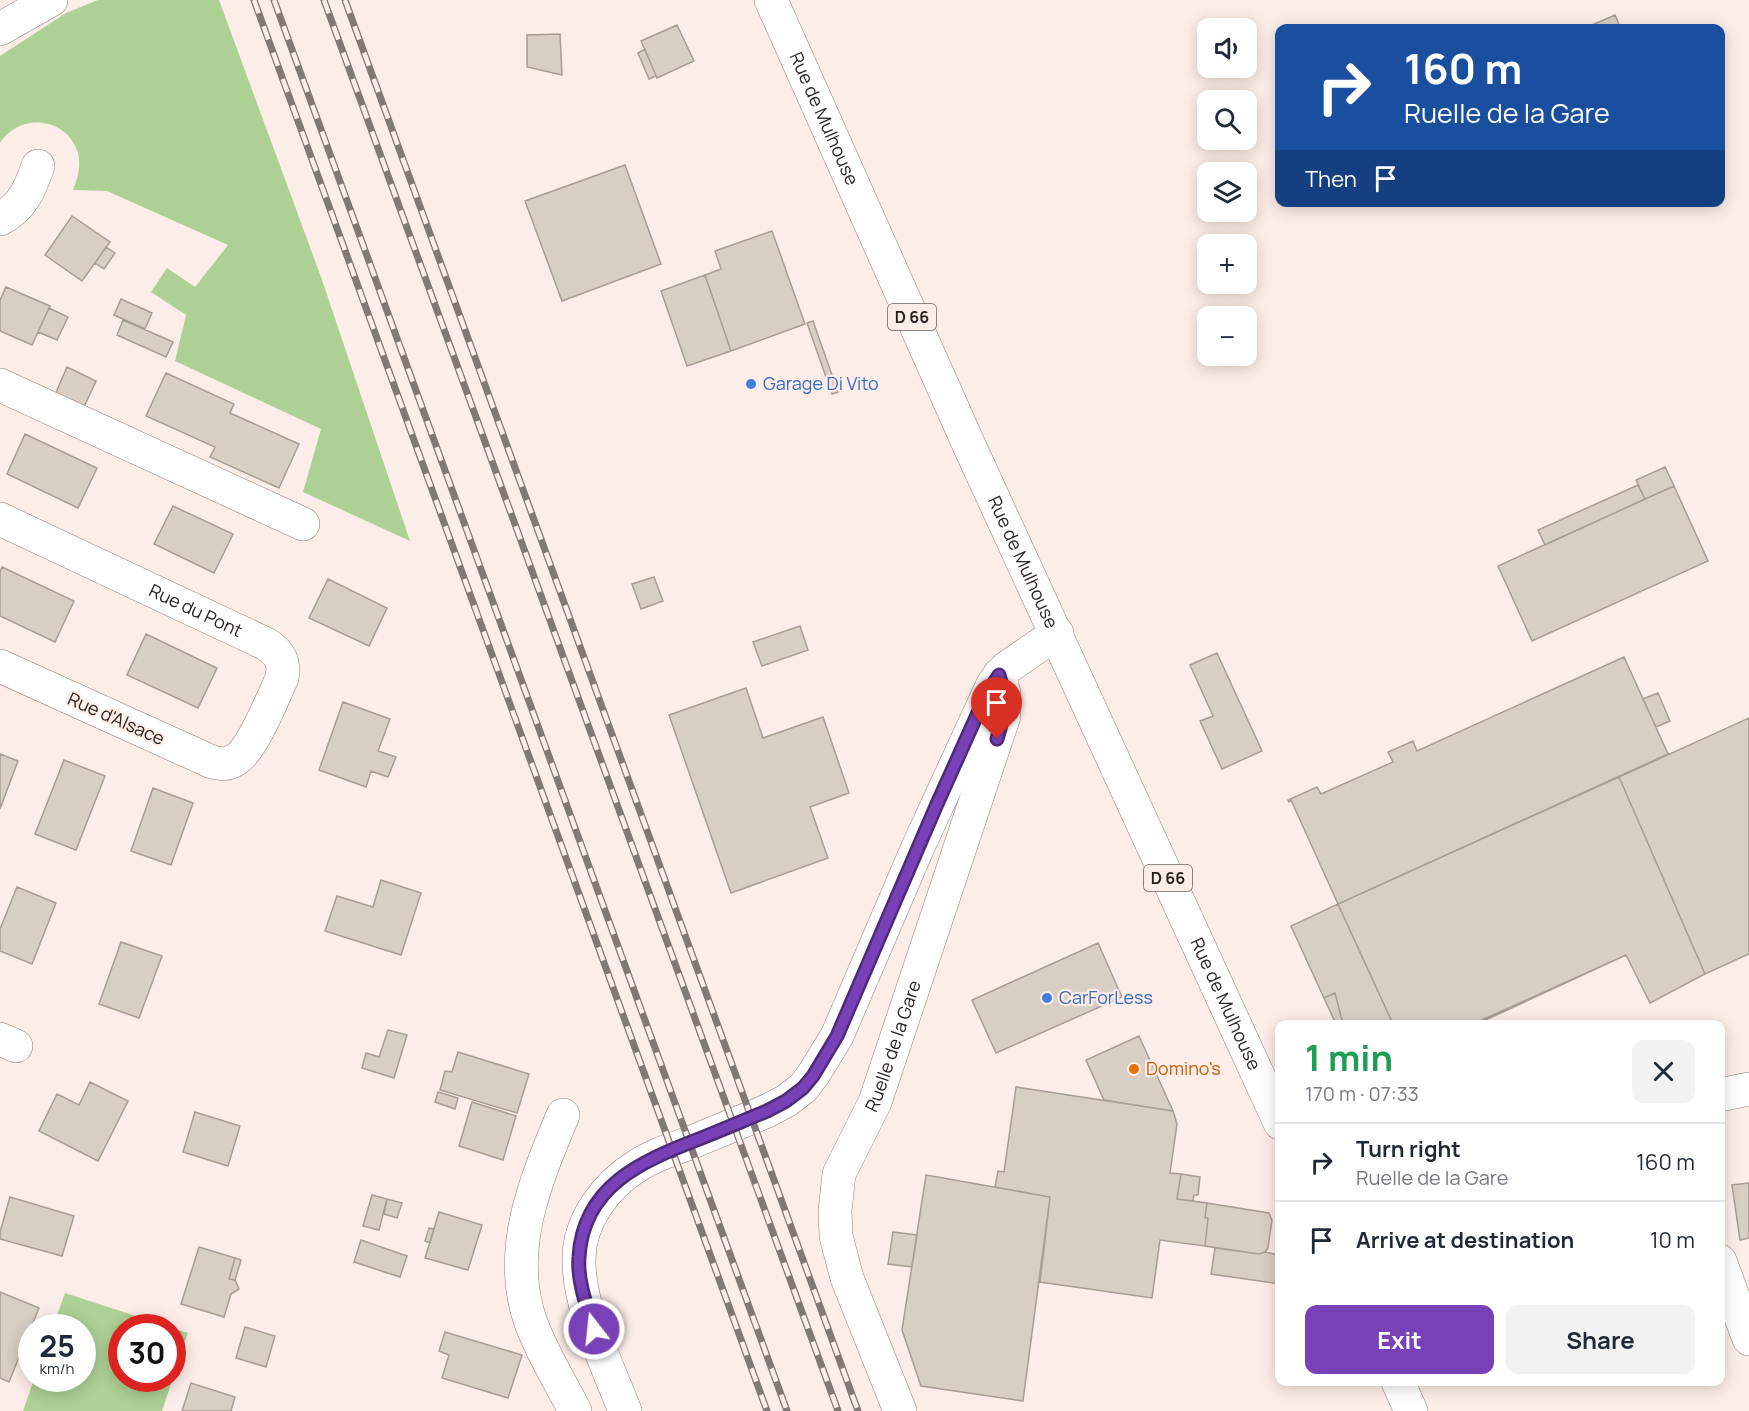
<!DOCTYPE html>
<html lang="en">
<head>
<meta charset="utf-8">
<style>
	:root { --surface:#fff; --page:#f2f2f3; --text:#1f2937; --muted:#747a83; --line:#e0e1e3; --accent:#7841b8 }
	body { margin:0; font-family:Manrope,sans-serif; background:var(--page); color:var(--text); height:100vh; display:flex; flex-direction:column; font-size:22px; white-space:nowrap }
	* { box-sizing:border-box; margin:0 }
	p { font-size:20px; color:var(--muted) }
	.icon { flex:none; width:33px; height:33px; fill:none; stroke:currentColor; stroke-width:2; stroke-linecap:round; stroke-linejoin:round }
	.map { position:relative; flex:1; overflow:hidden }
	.sheet { position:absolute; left:1275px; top:1020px; width:450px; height:366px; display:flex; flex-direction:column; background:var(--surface); border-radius:12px; box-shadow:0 3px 15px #0003 }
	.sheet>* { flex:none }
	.top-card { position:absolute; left:1275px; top:24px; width:450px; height:183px; border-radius:12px; box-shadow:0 3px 15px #0003; background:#1a4fa0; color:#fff; overflow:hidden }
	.buttons { position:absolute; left:1197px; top:18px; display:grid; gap:12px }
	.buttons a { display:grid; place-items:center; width:60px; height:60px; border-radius:12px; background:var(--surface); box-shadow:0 3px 15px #0003; font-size:30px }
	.speed { position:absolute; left:18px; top:1314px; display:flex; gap:12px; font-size:30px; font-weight:700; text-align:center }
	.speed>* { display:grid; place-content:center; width:78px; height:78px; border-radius:50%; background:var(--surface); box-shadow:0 3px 15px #0003; line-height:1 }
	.speed small { font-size:15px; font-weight:400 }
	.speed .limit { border:9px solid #d22; background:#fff; color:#111 }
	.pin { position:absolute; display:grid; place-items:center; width:51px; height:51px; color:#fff; margin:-62px -26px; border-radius:50% 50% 50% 0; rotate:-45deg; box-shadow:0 0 6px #0007 }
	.pin .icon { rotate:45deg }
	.me { position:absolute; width:66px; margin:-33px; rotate:344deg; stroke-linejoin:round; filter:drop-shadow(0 0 4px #0008) }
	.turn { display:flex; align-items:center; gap:21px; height:126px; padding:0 30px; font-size:27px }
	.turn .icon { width:78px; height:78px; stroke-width:2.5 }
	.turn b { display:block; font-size:42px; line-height:51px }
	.then { display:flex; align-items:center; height:57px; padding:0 30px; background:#0003; gap:12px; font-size:22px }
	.round { display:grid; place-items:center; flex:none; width:63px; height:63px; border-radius:12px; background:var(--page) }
	.summary { display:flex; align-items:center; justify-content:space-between; height:102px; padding:0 30px }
	h1 { font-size:36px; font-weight:700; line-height:45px; color:#1e9e55 }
	.primary-button { display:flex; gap:12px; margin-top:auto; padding:12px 30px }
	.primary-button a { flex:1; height:69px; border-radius:12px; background:var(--accent); color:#fff; font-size:24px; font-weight:700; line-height:69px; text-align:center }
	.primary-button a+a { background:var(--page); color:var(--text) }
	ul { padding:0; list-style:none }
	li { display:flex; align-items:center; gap:18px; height:78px; padding:0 30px; border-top:2px solid var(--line) }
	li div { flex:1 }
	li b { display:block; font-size:22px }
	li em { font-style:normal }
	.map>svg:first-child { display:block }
	.green { fill:#add194 }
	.building { fill:#d8cec4; stroke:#a79d93; stroke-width:1.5 }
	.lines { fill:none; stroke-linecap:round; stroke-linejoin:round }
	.minor-casing { stroke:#8b7d79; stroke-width:34 }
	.major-casing { stroke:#8b7d79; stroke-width:34 }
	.minor { stroke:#fff; stroke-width:33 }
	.major { stroke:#fff; stroke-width:33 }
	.rail-casing { stroke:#827875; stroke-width:7 }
	.rail { stroke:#fdede8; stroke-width:4.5; stroke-dasharray:14; stroke-linecap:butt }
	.route-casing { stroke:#4e2a78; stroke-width:15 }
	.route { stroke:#7841b8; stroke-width:10 }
	.shop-dot { fill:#3f7fe0; stroke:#fdede8; stroke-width:2 }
	.food-dot { fill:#e8710a; stroke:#fdede8; stroke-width:2 }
	.labels { text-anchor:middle; stroke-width:4.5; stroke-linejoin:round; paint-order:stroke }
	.shield { fill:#fdede8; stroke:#68605d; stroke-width:1.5 }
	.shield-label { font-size:16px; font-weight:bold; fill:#282321 }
	.street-label { font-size:18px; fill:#282321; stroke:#fdede8 }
	.shop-label { font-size:18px; fill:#366cbe; stroke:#fdede8; text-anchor:start }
	.food-label { font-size:18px; fill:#c56008; stroke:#fdede8; text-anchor:start }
</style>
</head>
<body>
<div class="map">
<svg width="1749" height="1411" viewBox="0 0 1749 1411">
	<rect width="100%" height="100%" fill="#fdede8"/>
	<path class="green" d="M98 0H219L321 277 410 541 303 492 321 429 175 361 186 315 151 292 167 268 195 287 228 245 107 191 73 190C78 178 81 166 78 153 67 117 20 112 0 143V56L66 13Z
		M65 1293 170 1327 122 1328V1378H172L173 1328 188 1333 162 1411H23L34 1379 82 1378V1328L53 1327Z"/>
	<path class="building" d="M1615 15 1620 27 1585 28Z
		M677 25 694 61 657 78 641 41Z
		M560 34 562 75 527 67V35Z
		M645 49 656 76 649 79 638 53Z
		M625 165 661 264 562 301 525 201Z
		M72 216 110 242 82 281 45 255Z
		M772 231 805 324 731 351 705 275 721 269 715 251Z
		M106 247 115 253 104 269 95 263Z
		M705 275 731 351 687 366 661 291Z
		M6 287 50 306 32 345 0 331V300Z
		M121 299 152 313 145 329 114 315Z
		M49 308 68 317 57 340 38 332Z
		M123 320 173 342 166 357 117 335Z
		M813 321 838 392 832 394 807 323Z
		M67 367 96 381 83 409 55 395Z
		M166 373 234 404 230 413 299 444 279 488 210 457 215 447 146 416Z
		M25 434 97 468 78 508 7 474Z
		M1665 467 1674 486 1645 499 1636 480Z
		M1638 485 1645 499 1545 545 1538 530Z
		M1674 486 1708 561 1532 641 1498 566Z
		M173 506 233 534 214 573 154 544Z
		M2 567 74 601 55 642 0 616V572Z
		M654 577 663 601 641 609 632 584Z
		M328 579 387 608 369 646 309 618Z
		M800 626 808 650 762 666 753 642Z
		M146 634 217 668 198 708 127 675Z
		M1217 653 1262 751 1222 769 1200 721 1213 716 1190 665Z
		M1624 657 1668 754 1338 904 1291 800 1289 802 1288 800 1317 787 1321 794 1393 762 1388 752 1413 741 1417 751Z
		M746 688 763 738 823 717 849 793 810 807 828 858 731 893 669 715Z
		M1658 693 1670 721 1656 727 1643 699Z
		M343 702 390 719 378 751 396 757 388 777 371 771 366 787 319 770Z
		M1749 718V954L1705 974 1619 777Z
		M0 754 18 761 0 809Z
		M64 760 105 776 76 850 35 834Z
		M1619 777 1705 974 1650 1003 1626 955 1473 1024H1393L1338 904Z
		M153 788 193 803 171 865 131 851Z
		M381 880 421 893 401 955 325 931 337 896 373 907Z
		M17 887 56 903 32 964 0 951V929Z
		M1338 904 1363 959 1393 1024H1343L1335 993 1324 998 1291 926Z
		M121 942 162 956 139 1018 99 1004Z
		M1098 943 1122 997 996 1053 972 1000Z
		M1626 955 1477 1024H1473Z
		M1335 993 1343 1024H1336L1324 998Z
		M388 1030 407 1035 394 1078 362 1068 366 1053 379 1057Z
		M1139 1036 1173 1111 1104 1100 1086 1060Z
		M458 1052 529 1074 517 1113 440 1090 445 1071 452 1072Z
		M90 1082 128 1101 98 1161 39 1131 57 1094 79 1105Z
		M1016 1087 1173 1111 1177 1124 1170 1173 1181 1174 1177 1199 1207 1203 1205 1218H1208L1207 1228 1205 1246 1160 1240 1152 1298 1040 1282 1050 1197 995 1187 998 1171 1004 1172Z
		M438 1092 458 1098 455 1109 435 1102Z
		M472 1102 516 1116 503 1160 459 1146Z
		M195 1112 240 1126 228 1166 183 1152Z
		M1181 1174 1200 1177 1198 1195H1194L1193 1201 1177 1199Z
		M926 1175 1050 1197 1023 1401 921 1386 902 1330Z
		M1749 1183V1238L1740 1240 1732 1185Z
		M372 1195 387 1199 379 1230 363 1226Z
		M10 1197 74 1216 62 1256 0 1239V1232Z
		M387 1199 402 1203 397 1218 384 1214Z
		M1207 1203 1269 1213 1272 1220 1268 1248 1265 1252 1259 1254 1205 1246 1208 1218H1205Z
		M439 1212 482 1225 468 1270 425 1258Z
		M429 1228 434 1229 430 1243 425 1241Z
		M893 1232 917 1235 912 1267 888 1264Z
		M361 1240 407 1256 400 1277 354 1262Z
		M199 1247 235 1258 229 1279 235 1280 239 1289 231 1294 224 1317 181 1304Z
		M1215 1248 1259 1254 1265 1252 1280 1255V1284L1211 1274Z
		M235 1258 241 1260 235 1280 229 1279Z
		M0 1292 39 1308 9 1382 0 1378Z
		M245 1327 275 1336 266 1367 236 1358Z
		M445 1332 522 1355 508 1398 442 1378 449 1355 439 1351Z
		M191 1383 235 1397 231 1411H182Z"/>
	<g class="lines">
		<g class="minor-casing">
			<g id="minor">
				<path d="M0 29 51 0"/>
				<path d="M0 219C22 208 30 189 38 166"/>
				<path d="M0 385 303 524"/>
				<path id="s1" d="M0 519 266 644C280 653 285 662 282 678 273 697 252 751 235 760 227 765 221 764 212 762L0 666"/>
				<path d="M0 1039 16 1046"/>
				<path d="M1720 1095 1749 1089"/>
				<path d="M563 1115C536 1180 506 1249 530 1320 541 1352 560 1381 575 1411"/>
				<path d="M1720 1261 1749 1339"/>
				<path d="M625 1411C608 1367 578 1306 579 1259 579 1221 606 1185 637 1166 652 1156 670 1150 687 1144 714 1133 741 1122 767 1111L786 1101 803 1088 813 1075 837 1036 918 847 993 684 1005 669 1057 633"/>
				<path id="s2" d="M900 1411 847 1278 836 1236 835 1211 839 1174 875 1102 1004 716V693L999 675"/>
			</g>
		</g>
		<g class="major-casing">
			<g id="major">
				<path id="s3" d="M771 0 969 445 1280 1123"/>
				<path d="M1398 1382 1411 1411"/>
			</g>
		</g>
		<use href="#minor" class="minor"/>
		<use href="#major" class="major"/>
		<g class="rail-casing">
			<path id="rail" d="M254 0 767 1411
				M274 0 787 1411
				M324 0 838 1411
				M345 0 858 1411"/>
		</g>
		<use href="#rail" class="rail"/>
	</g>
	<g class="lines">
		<g class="route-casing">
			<path id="route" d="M594 1329C587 1307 577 1281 579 1257 583 1186 642 1161 699 1139 722 1130 745 1120 767 1111L786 1101 803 1088 813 1076 837 1036 937 804 986 695 999 675C1007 701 1005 713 997 739"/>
		</g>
		<use href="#route" class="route"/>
	</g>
	<g class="shop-dot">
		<circle cx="751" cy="384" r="6"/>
		<circle cx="1047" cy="998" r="6"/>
	</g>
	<circle class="food-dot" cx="1134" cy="1069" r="6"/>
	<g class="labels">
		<g class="shield">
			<rect x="888" y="304" width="48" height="26" rx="4.5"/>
			<rect x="1144" y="865" width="48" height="26" rx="4.5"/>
		</g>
		<g class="shield-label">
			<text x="912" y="323">D 66</text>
			<text x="1168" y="884">D 66</text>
		</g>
		<g class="street-label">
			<text dy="6" stroke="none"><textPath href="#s3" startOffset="130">Rue de Mulhouse</textPath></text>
			<text dy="6" stroke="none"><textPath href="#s3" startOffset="616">Rue de Mulhouse</textPath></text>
			<text dy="6" stroke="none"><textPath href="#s1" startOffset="216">Rue du Pont</textPath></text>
			<text transform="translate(116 719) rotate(24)" y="6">Rue d'Alsace</text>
			<text dy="6" stroke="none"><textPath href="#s3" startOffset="1102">Rue de Mulhouse</textPath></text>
			<text dy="6" stroke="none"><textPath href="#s2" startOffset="388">Ruelle de la Gare</textPath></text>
		</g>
		<g class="shop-label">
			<text x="763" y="390">Garage Di Vito</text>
			<text x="1059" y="1004">CarForLess</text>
		</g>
		<g class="food-label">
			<text x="1146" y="1075">Domino's</text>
		</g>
	</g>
</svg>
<div class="buttons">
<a><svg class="icon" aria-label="sound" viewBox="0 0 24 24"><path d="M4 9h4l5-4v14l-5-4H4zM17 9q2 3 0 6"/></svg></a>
<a><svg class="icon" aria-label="search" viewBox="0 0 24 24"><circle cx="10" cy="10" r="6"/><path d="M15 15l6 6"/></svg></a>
<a><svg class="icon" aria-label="layers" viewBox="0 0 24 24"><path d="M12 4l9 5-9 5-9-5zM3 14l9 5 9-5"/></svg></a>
<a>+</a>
<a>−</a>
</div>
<div class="speed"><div>25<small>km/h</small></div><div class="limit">30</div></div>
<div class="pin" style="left:997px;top:739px;background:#d93025"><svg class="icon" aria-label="arrive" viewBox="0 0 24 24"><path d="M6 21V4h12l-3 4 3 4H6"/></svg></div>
<svg class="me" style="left:594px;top:1329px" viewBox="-20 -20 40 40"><circle r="17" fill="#7841b8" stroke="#fff" stroke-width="3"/><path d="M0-11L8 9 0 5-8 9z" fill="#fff"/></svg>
<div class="top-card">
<div class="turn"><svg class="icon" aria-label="right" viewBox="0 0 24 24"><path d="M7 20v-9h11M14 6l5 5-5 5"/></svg><div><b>160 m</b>Ruelle de la Gare</div></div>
<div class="then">Then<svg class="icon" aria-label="arrive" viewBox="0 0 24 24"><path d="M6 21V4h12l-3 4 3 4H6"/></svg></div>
</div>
<section class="sheet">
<div class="summary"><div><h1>1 min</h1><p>170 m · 07:33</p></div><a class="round"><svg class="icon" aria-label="close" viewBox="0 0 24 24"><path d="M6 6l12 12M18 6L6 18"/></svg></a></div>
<ul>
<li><svg class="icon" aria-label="right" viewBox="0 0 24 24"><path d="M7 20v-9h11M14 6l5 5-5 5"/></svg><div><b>Turn right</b><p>Ruelle de la Gare</p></div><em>160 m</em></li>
<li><svg class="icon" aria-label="arrive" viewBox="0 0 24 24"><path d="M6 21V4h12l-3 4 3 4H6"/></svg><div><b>Arrive at destination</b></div><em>10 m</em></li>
</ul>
<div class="primary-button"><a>Exit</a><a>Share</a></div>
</section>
</div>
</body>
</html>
